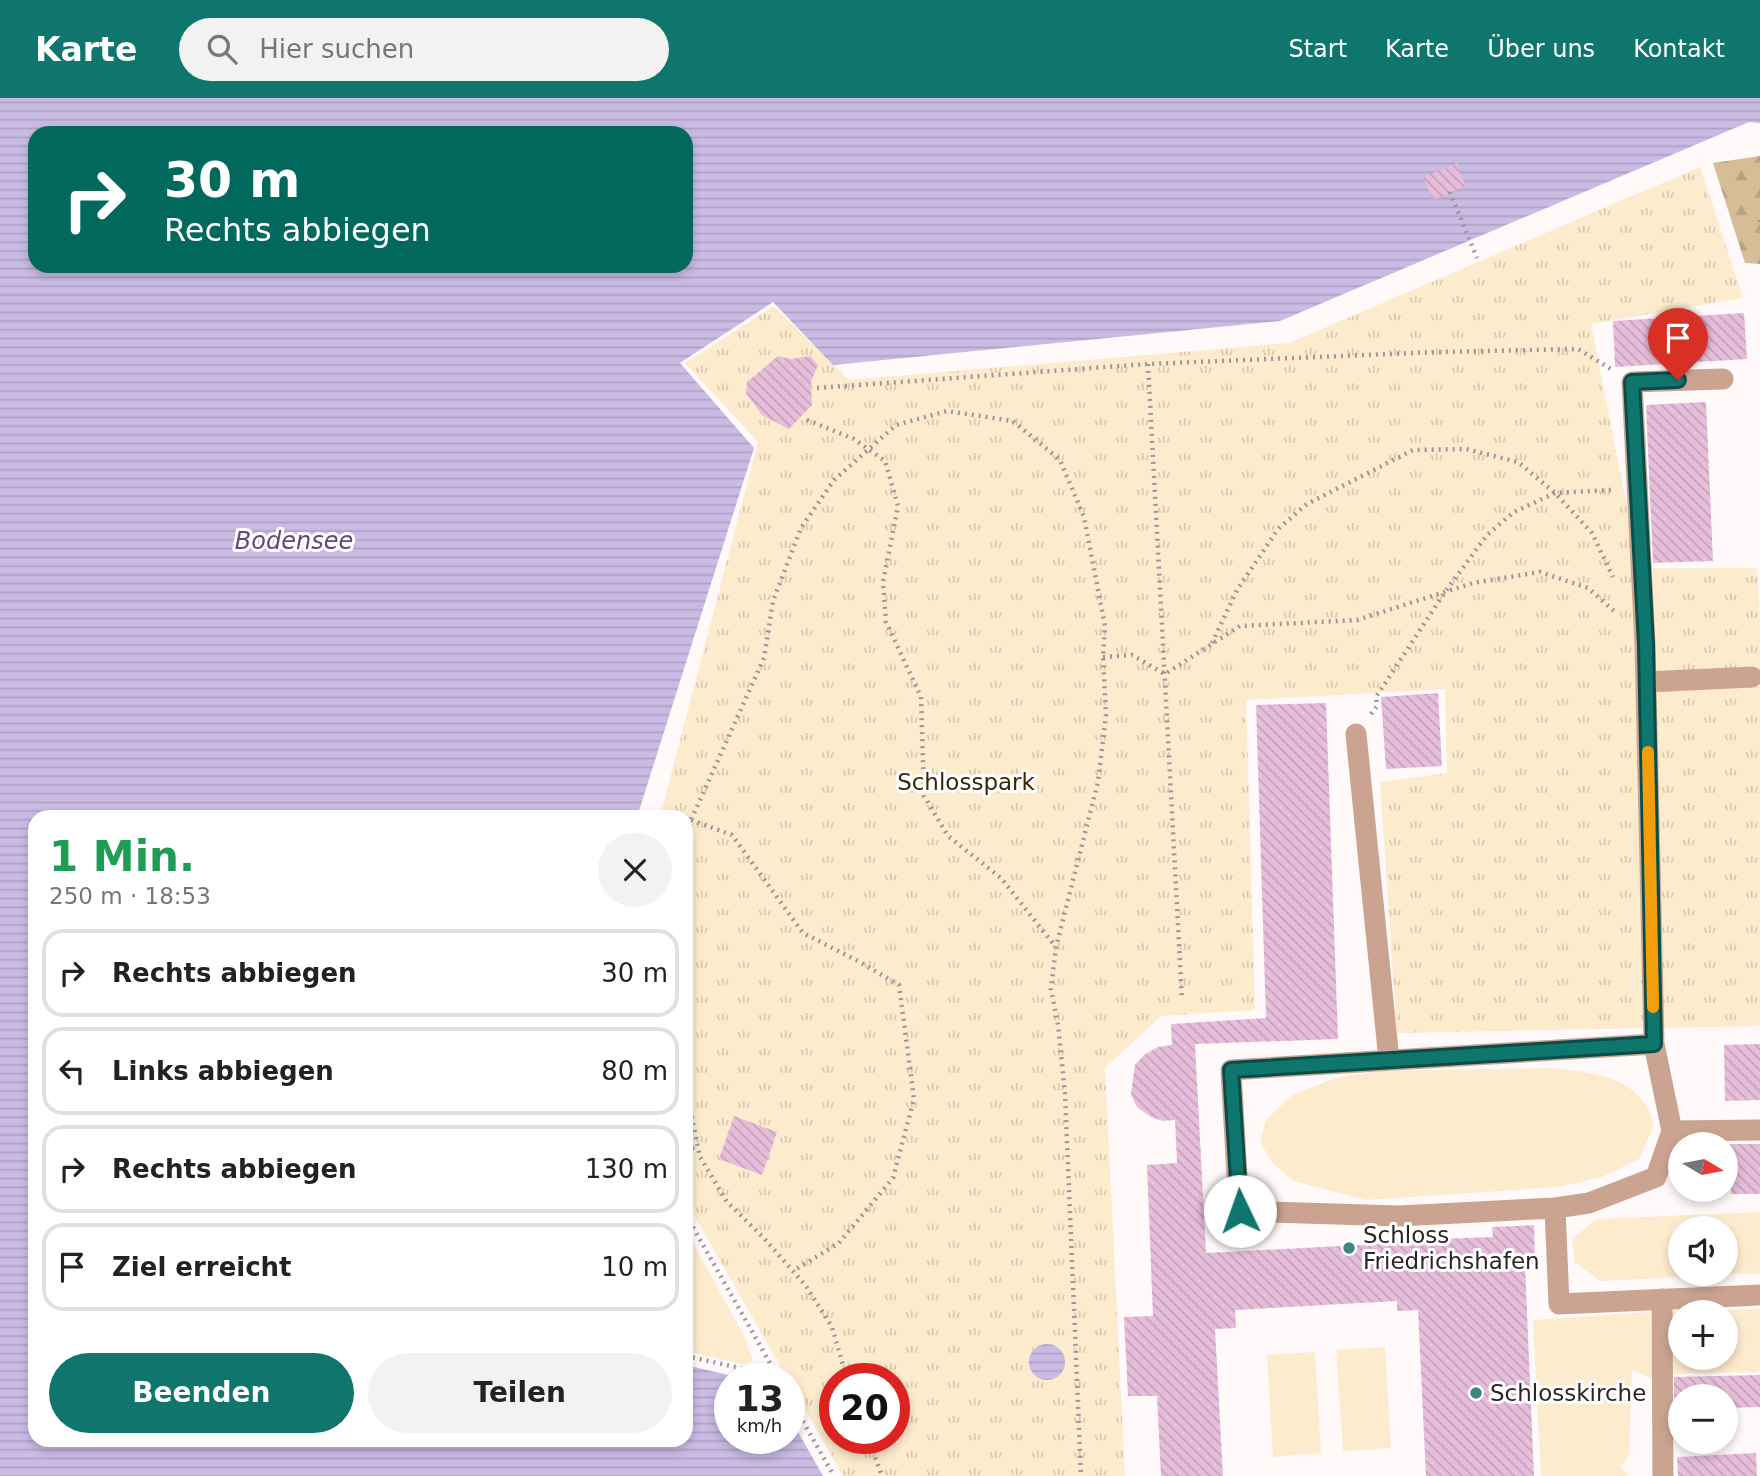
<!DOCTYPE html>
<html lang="de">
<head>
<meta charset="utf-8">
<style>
	:root { --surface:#fff; --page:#f2f2f2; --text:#222; --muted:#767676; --line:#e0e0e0; --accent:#0f766e }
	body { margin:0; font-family:"DejaVu Sans",sans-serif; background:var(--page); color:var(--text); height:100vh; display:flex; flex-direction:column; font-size:26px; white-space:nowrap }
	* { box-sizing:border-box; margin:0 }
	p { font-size:23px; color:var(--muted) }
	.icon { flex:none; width:38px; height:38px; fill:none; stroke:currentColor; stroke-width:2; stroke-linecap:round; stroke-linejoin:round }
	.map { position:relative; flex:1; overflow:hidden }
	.panel { position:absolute; left:28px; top:712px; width:665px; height:637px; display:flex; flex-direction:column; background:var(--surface); border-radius:21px; box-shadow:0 4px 10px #0003 }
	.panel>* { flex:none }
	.top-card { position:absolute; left:28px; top:28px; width:665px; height:147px; border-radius:21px; box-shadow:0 4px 10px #0003; background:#00695c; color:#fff; overflow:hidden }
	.needle { width:46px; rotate:100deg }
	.controls { position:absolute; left:1668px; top:1034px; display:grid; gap:14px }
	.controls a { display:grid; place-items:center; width:70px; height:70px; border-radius:50%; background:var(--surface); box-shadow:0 4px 10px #0003; font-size:35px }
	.speed { position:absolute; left:714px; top:1265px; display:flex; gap:14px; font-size:35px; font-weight:700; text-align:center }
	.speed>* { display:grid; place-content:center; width:91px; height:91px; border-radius:50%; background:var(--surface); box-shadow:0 4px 10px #0003; line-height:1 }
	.speed small { font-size:18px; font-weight:400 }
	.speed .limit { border:10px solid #d22; background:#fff; color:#111 }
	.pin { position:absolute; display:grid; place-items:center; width:60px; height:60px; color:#fff; margin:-72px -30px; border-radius:50% 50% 50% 0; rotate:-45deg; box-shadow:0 0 7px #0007 }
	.pin .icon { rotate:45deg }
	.me { position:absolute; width:77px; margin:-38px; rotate:357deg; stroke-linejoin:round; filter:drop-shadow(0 0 5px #0008) }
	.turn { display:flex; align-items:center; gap:24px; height:147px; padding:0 21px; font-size:32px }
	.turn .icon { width:91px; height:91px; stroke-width:2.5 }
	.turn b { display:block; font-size:49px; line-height:60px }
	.round { display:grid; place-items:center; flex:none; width:74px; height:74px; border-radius:37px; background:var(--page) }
	.headline { display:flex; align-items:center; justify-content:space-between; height:119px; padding:0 21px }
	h1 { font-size:42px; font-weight:600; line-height:52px; color:#1e9e55 }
	.primary-button { display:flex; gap:14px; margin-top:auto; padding:14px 21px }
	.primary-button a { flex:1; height:80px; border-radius:42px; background:var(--accent); color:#fff; font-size:28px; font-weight:600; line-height:80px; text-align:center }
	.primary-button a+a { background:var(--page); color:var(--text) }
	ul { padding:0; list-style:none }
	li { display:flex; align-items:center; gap:21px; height:88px; margin:0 14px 10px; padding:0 7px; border:4px solid var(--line); border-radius:21px }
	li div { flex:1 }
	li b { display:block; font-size:26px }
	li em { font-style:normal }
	header { display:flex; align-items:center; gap:42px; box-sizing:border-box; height:98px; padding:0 35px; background:var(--accent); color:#fff }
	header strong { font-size:33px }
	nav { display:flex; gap:38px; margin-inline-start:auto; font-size:24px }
	.search { width:490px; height:63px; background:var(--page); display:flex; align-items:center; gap:18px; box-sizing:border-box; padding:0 24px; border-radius:38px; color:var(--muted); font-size:26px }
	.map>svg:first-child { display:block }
	.grass { fill:#fcebcd; fill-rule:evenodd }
	.forest { fill:url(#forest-firs) }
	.park { fill:url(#park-tufts); fill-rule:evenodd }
	.water { fill:url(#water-rules); fill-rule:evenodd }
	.building { fill:url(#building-back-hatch) }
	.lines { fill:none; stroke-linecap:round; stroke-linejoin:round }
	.path { stroke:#9d9798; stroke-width:4.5; stroke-dasharray:2 5; stroke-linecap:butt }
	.minor { stroke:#cba491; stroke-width:21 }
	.route-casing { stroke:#0a4d48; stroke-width:18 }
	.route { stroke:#0f766e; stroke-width:12 }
	.slow { stroke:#f59e0b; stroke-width:12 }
	.poi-dot { fill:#3c8486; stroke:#fff; stroke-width:2.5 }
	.labels { text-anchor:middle; stroke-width:6; stroke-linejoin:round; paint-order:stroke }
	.park-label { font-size:23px; fill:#372705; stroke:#fff }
	.poi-label { font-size:23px; fill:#2b2526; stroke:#fff; text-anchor:start }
	.water-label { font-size:24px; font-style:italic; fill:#5f497e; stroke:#fff }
</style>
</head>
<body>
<header>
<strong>Karte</strong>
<div class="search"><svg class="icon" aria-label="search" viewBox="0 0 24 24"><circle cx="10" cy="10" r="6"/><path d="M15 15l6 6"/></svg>Hier suchen</div>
<nav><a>Start</a><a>Karte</a><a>Über uns</a><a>Kontakt</a></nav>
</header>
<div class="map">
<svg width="1760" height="1378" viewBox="0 0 1760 1378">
	<defs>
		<pattern id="forest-firs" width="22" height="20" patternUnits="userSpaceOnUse" patternTransform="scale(1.75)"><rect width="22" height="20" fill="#d5be97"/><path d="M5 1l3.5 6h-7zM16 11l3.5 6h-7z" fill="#b7a382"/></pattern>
		<pattern id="park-tufts" width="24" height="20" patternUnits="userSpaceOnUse" patternTransform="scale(1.75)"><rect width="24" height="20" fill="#fcebcd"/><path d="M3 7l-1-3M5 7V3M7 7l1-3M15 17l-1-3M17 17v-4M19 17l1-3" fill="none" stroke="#d8c9b0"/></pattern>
		<pattern id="water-rules" width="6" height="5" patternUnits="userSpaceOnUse" patternTransform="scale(1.75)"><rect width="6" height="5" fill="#cabbe4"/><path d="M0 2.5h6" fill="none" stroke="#aea1c3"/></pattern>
		<pattern id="building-back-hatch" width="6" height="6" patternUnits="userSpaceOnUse" patternTransform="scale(1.75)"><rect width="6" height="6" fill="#e6bdda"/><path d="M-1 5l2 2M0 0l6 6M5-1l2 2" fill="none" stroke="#c5a2bb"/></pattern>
	</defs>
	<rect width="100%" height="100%" fill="#fff9f9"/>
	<path class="grass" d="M1552 970C1585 974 1626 976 1646 1007 1650 1013 1652 1022 1654 1028L1639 1061 1602 1079 1558 1089 1366 1102 1294 1083 1273 1066 1260 1044 1266 1022 1291 998 1335 980 1380 973Z
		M1760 1114V1175L1601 1183 1575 1165 1572 1141 1597 1121ZM1726 1130V1176H1680V1130Z
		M686 1131 743 1236 753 1263 742 1266 686 1253Z
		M1760 1211V1274L1669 1276 1670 1214ZM1680 1214H1726V1260H1680Z
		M1650 1214 1653 1281 1632 1272 1629 1357 1621 1369 1630 1378H1541L1533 1222Z
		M1385 1249 1391 1350 1343 1353 1336 1252Z
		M1315 1254 1321 1355 1273 1359 1267 1257Z"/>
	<path class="forest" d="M1760 58V166L1745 165 1713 65Z"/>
	<path class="park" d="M1700 69 1743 200 1591 226 1639 470H1757L1760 521V928L1397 935 1380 684 1447 675 1445 591 1246 602 1255 912 1161 918 1105 970 1125 1378H843L686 1103V719H660L758 344 685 265 774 208 849 282 1289 245ZM835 1281H894V1340H835Z"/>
	<path class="water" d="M0 0H1760V25L1749 24 1280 223 833 267 773 204 680 265 754 350 637 719H35V1342H686V1267L745 1281H730V1340H789V1318L823 1378H0ZM35 35H686V168H35Z
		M1029 1264a18 18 0 1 1 36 0a18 18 0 1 1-36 0Z"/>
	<path class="building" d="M1457 65 1466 88 1433 102 1423 79Z
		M1744 215 1747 261 1615 269 1613 223Z
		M778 258 791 261 810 258 818 267 811 284 812 307 789 331 762 317 746 295 747 284Z
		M1706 304 1713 463 1653 465 1646 307Z
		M1438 595 1442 668 1386 671 1381 599Z
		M1326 605 1338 941 1195 946 1206 1155 1397 1145 1396 1134 1439 1132V1141L1493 1139 1492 1129 1534 1127 1535 1167 1525 1168 1534 1378H1426L1418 1212 1397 1213V1203L1235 1212 1236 1230 1215 1231 1223 1378H1161L1157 1298H1128L1124 1219 1153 1218 1147 1067 1177 1065 1175 1022 1163 1023 1151 1019 1137 1009 1131 996 1135 967 1144 957 1158 949 1172 947 1171 926 1266 920 1256 607Z
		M1760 946V1002L1725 1003 1724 947Z
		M734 1018 777 1034 762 1077 719 1061Z
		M1730 1046H1760V1096H1731Z
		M1760 1277V1309L1726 1310V1298H1680V1311H1674V1279Z
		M1756 1355 1757 1378H1678L1677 1359Z"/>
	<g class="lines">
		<path class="path" d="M1450 94 1477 160
			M1760 122V129
			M1148 266 1182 902
			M817 290 1148 266 1438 254 1578 251 1611 271
			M807 322 854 341 885 363 898 408 883 484 886 524 921 599 924 698 948 738 1001 780 1055 848
			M1212 545 1237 492 1278 431 1307 406 1413 352 1466 351 1518 364 1555 395 1592 435 1613 479
			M1103 559 1132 557 1165 576 1240 528 1357 522 1473 485 1540 474 1588 490 1614 513
			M1371 616 1377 608 1376 599 1445 494 1487 437 1514 414 1555 395 1611 392
			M691 722 732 737 803 835 858 863 899 887 914 1001 893 1080 839 1145 793 1173
			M686 756 691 722 764 560 773 503 801 430 834 382 896 327 947 313 1013 323 1060 362 1084 419 1105 528 1103 559 1106 617 1098 684 1056 849 1051 891 1058 927 1065 996 1081 1378
			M686 991 700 1059 727 1104 763 1139 806 1188 832 1229 847 1281
			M686 1053 698 1047
			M686 1117 779 1281
			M686 1258 749 1272 770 1281
			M789 1299 834 1378
			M868 1340 882 1378"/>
		<path class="minor" d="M1723 281 1632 284 1645 546 1654 946 1672 1033 1760 1032
			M1646 584 1752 579
			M1356 636 1389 962
			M1654 946 1231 972 1239 1113 1399 1118 1555 1110 1559 1206 1760 1197
			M1555 1110 1589 1105 1656 1079 1672 1033
			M1662 1201 1663 1378"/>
	</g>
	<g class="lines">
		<g class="route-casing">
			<path id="route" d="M1240 1113 1231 972 1654 946 1646 546 1632 284 1678 282"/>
		</g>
		<use href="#route" class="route"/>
		<path class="slow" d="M1648 654 1653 909"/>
	</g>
	<g class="poi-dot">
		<circle cx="1349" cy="1150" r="7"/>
		<circle cx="1476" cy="1295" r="7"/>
	</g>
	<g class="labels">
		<g class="park-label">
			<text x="966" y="692">Schlosspark</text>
		</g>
		<g class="poi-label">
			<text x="1363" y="1145">Schloss<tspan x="1363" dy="26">Friedrichshafen</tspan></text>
			<text x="1490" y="1303">Schlosskirche</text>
		</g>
		<g class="water-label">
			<text x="294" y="451">Bodensee</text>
		</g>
	</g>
</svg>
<div class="controls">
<a><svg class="needle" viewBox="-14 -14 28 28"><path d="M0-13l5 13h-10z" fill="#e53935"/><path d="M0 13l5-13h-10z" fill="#767676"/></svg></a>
<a><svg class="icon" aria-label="sound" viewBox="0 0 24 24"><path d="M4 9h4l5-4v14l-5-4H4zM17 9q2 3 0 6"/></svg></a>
<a>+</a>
<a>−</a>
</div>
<div class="speed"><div>13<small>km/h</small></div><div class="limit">20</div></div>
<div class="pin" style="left:1678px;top:282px;background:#d93025"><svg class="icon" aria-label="arrive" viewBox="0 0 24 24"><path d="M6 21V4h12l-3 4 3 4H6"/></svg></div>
<svg class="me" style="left:1240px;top:1113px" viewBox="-20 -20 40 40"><circle r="19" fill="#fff"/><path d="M0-13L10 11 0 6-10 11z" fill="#0f766e"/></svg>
<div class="top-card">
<div class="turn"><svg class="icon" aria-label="right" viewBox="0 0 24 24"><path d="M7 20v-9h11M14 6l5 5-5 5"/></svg><div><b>30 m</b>Rechts abbiegen</div></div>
</div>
<section class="panel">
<div class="headline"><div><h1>1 Min.</h1><p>250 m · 18:53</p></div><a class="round"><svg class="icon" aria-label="close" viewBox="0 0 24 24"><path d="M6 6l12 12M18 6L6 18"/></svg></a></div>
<ul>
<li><svg class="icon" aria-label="right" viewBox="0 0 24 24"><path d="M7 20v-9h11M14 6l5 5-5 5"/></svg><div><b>Rechts abbiegen</b></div><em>30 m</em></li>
<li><svg class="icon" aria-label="left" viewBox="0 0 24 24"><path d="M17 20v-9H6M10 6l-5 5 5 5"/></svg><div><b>Links abbiegen</b></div><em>80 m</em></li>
<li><svg class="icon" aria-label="right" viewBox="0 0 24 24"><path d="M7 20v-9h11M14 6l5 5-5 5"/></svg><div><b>Rechts abbiegen</b></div><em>130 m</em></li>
<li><svg class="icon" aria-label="arrive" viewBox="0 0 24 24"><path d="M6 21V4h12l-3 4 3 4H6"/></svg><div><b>Ziel erreicht</b></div><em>10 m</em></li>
</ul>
<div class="primary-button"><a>Beenden</a><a>Teilen</a></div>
</section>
</div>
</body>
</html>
